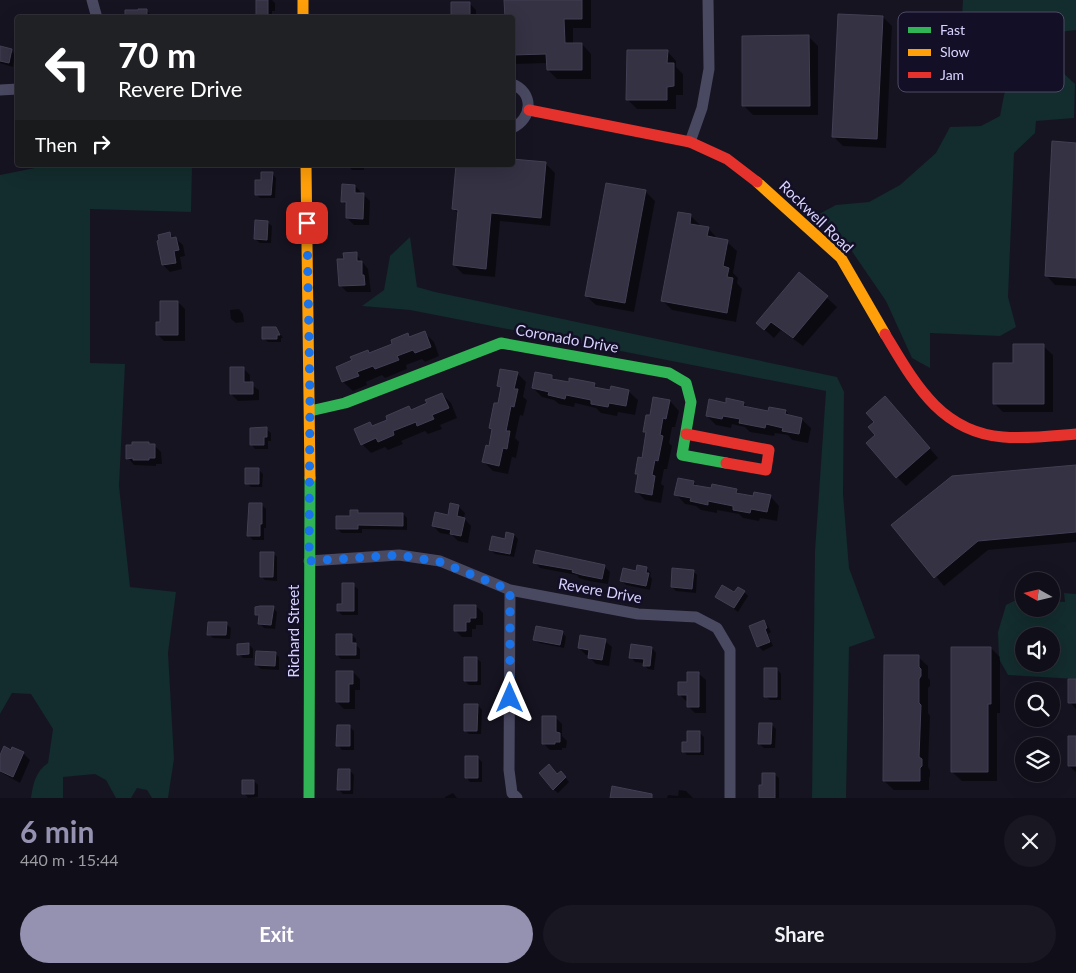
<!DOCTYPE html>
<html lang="en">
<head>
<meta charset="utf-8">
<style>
	:root { --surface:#100f19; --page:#191822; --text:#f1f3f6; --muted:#9c9ca2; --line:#302f38; --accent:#9591b1 }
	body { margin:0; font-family:Lato,sans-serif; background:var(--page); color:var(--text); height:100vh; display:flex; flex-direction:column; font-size:19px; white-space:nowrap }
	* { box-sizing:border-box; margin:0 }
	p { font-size:16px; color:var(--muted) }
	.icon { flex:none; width:28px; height:28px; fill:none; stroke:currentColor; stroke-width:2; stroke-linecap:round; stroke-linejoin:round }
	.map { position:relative; height:798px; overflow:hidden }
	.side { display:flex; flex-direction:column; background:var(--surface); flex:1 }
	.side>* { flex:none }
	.hud { position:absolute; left:15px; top:15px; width:500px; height:152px; border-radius:5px; box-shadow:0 5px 20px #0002,0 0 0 1px var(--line); background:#202124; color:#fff; overflow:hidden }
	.needle { width:32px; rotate:278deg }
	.tools { position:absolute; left:1015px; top:572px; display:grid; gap:10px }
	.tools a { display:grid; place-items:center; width:45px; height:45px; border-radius:50%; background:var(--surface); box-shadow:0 5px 20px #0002,0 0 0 1px var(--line); font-size:25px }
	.pin { position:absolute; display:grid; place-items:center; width:42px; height:42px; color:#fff; margin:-21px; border-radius:10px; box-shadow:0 2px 8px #0006 }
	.me { position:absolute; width:55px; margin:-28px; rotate:0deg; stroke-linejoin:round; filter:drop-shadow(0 0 4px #0008) }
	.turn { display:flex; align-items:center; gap:18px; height:105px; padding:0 20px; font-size:22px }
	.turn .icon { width:65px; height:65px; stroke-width:2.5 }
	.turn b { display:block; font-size:35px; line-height:42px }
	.then { display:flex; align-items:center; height:48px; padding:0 20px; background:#0003; gap:10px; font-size:19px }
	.round { display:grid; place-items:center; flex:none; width:52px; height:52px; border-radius:26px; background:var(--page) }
	.head { display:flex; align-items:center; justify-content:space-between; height:85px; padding:0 20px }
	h1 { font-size:30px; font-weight:700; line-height:38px; color:var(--accent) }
	.button { display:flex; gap:10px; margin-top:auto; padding:10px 20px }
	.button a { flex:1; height:58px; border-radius:30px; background:var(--accent); color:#fff; font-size:20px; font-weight:700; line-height:58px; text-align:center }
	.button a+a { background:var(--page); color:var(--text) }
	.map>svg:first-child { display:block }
	.green { fill:#132c2d; fill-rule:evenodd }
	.shadow { fill:#0007 }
	.building { fill:#343243; stroke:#433f54 }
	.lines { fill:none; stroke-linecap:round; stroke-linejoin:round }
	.street { stroke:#4a4962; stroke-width:11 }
	.fast { stroke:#30b455; stroke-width:11 }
	.slow { stroke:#ff9f0a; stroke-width:11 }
	.jam { stroke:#e5322d; stroke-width:11 }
	.route { stroke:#1a73e8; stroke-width:9; stroke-dasharray:0 16.2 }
	.labels { text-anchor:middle; stroke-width:5; stroke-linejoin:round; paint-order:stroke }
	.street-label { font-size:15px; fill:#d9d4ff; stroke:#130f26 }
	.key { fill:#130f26; stroke:#4e4a67; stroke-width:1 }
	.key-label { font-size:14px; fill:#d9d4ff }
</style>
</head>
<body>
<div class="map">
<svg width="1076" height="798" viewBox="0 0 1076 798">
	<rect width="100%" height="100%" fill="#161421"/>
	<path class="green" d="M963 0H1076V30L1059 32 1060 70 1075 84 1074 118 1036 121 1035 133 1014 153 1008 297 1016 327 1000 336 930 333V368L912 358 886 301 849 247 819 214 836 205 869 202 900 185 936 153 950 127 981 126 1000 116 1004 95 1011 74C1007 73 1000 71 996 68 984 59 985 31 984 18L962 17Z
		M50 165H192L191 212 90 209V363L125 364 119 486 130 587 176 592 168 653 174 759 168 798H152L147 790 137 788 131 798H116L106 780 95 774 63 777V798H31C33 783 36 771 48 763L53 729 31 694 12 693 0 714V175Z
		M410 237 417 287 435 292 837 377 844 392 843 494 849 568 875 638 849 647 846 798H812L815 551 826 391 410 310 362 306 384 290 390 256Z
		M1064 593 1076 594V679L1008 675 999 659 998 632 1006 605 1018 599H1024V609H1051V601L1065 602ZM1024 636H1051V664H1024Z"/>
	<path class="shadow" d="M258 0H272L275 3V11H272V18H258Z
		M548 0H591V28H573V44H582L591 54V79H557L548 70V63L515 64 512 61V18Z
		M469 3 476 10V18H453Z
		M146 10 151 15V18H126L139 11Z
		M347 14H353L357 18H348Z
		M883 17 892 26 886 148 843 146 834 137Z
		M808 36 818 46V115H753L744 106Z
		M0 48 11 50 15 55 13 67 0 63Z
		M667 51 676 61V67L683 74V95H676V109H637L628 100Z
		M1076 144V286L1055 285 1046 275Z
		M546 164 555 173 550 226 500 221 495 277 463 274 454 265 459 214 453 209 457 165Z
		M348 165H364V170H352Z
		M272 173 276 178 275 198H260L256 194 263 181Z
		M355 186 370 201 369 225H354L347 218V206L342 201Z
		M645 191 655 201 634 312 596 305 586 296Z
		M691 216 700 225V227L708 228 717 238V240L727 242 737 251 733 273 738 278 737 283 742 289 736 322 672 310 662 300Z
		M267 222 272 226 271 243H260L255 239Z
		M170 234 183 245 185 256 180 257 182 269 170 272 163 265Z
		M356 254 368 269 371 292H347L340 285 345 260Z
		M799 273 837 307 803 346 781 330 774 338 757 323Z
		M178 302 185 309V341H164L157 334 161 323Z
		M239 309 243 314 244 322 236 323 231 319 230 310Z
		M276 328 283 338H281V342H268L263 338Z
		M425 333 434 342 439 356 425 362 422 359 406 365 407 369 385 378 382 375 366 382 367 385 353 391 343 382 338 367 354 361 367 351 370 354 394 345 408 335 411 338Z
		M1043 346 1053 355V412H1003L994 403 1014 364Z
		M243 368 250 375V384L259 390V400L238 401 231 394Z
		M517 373 526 382 523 397 527 400 523 416 520 415 515 438 519 442 516 458 512 457 508 474 493 471 484 462 490 447 493 431 490 428 499 405 502 389 498 386Z
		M552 376 557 381 570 383 594 384 600 390 628 391 638 400 635 415 618 412 617 416 601 413 596 408 575 403 574 407 559 404 554 400 542 397 533 388Z
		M442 394 451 403 457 418 440 425 442 429 428 434 425 431 401 441 403 444 388 450 385 447 371 453 362 444 373 427 389 420 409 408 412 411 429 404Z
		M670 401 679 411 675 427H672L669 443 672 446 667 469H664L661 484 664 486 661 503 645 500 636 491 639 476 636 473 643 459 647 434 644 431 651 417Z
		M743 403 749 408 769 412 786 411 791 417 801 419 811 428 808 443 792 440 788 435 775 433 774 436 750 432 745 427 732 424 731 428 716 425 707 416 727 404Z
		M894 407 938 458 906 486 897 477 877 436Z
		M266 429 271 433V441H268V449H255L251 444Z
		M148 443 151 445H154L161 452 162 464H156V466L134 465 128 458Z
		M1076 466V542L988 550 944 586 893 525Z
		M258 469 263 474 262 487H251L247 483Z
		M693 482 699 487 736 490 741 495 754 497 770 496 779 506 777 521 760 518 759 521 743 518 739 514 717 510V513L701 510 696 506 685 504 676 494Z
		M261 504 266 509V528H264V540H253L249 536Z
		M458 506 465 513 464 518 471 526 468 543 458 541 452 535 440 533 433 526 449 516Z
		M358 511 361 514H403L407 518V530L362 529V533H342L337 529Z
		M514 535 518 539 514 557 495 554 490 549Z
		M273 553 277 557V581L265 580 261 576Z
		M535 562 604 566 610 572 608 584 589 581 579 578 577 575 540 568Z
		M646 568 651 573 650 576 652 579 650 590 626 585 622 581Z
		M693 571 697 575 696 593 676 591 672 587Z
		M353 585 358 589V615H342L338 611 343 605Z
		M744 592 748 596 738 612 717 596Z
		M476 606 483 613V625H476V629H472V637H462L455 630Z
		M273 608 277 612 275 629 264 628 260 624V618L256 614Z
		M764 621 768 626 771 632 768 634 773 646 763 651 758 646Z
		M226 624 231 628 230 639 213 638 209 634Z
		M562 632 566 637 564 648 539 643 535 639Z
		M352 635 356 639V645L360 649V659H341L337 655Z
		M605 641 612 647 609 666 596 664 589 657 590 655H586L579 648Z
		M249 644 253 649V658H243L239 654Z
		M632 646 652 648 656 653 654 670 648 669 644 665V663L635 662 631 657Z
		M991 648 1000 657V713H997V781H962L952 772Z
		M275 653 279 657V670L261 669 256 665Z
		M918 657 928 666V678L930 680V686L928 688V713L930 716 928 767 930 770V776L929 778V790H894L884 781Z
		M476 658 481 662V685H469L465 681Z
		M777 669 781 674V700H770L766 696Z
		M353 672 360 679V690H355V709H344L337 702Z
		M699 674 706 680V713H695L688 706V701H686L679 694Z
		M1076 680V709L1070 702Z
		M478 705 482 710 481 734H469L465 730Z
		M555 717 562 724V736L567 741 566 748H562V750H550L543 743Z
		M771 724 776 729 775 748H764L759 744Z
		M349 726 354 731V750H342L338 745Z
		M699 732 704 737V755H687L683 751 688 743Z
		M1076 737V772L1069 766Z
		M12 751 23 753 30 760 20 783 0 772V758Z
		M478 758 482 762V782H470L466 777Z
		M350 771 354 775 353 794H343L339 790Z
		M774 774 779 778V798H760L763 786Z
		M558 776 565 777 569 782 558 793 553 789Z
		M254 781 258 785V797L248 798 244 793Z
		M679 790 686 791 693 798H667L668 795 678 796Z
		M453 793 457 798H445V797Z"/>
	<path class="building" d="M256 0H268V18H256Z
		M504 0H582V19H564L565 43H582V70H547L546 54 512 55V18H505Z
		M451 2H470V18H451Z
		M138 9H147V17L125 18V10H138Z
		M838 14 883 16 877 139 832 137Z
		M809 35 810 106H742V36Z
		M0 46 12 49 9 63 0 61Z
		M627 50H668L667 63H674V86L667 87V100H626Z
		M1052 141 1076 143V278L1045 276Z
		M512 159 546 162 541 218 491 213 486 269 453 265 458 210 452 209 456 165H512Z
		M261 172H273L271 195H255V180H261Z
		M606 183 646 190 625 303 585 296Z
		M342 184 355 185V193H364L363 219 346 218V202H341Z
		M678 212 691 214 690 224 709 227 707 236 728 240 723 266 729 268 727 277 733 278 727 313 661 301Z
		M255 220 268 221 267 240 254 239Z
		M170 232 171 238 176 237 179 250 174 251 176 263 162 265 157 241 159 240 158 235Z
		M357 252V261H362V275H364L365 285 339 286 337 259H344L343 253Z
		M799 272 828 296 793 338 771 322 764 330 756 323Z
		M160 301H178V335H156V322H160Z
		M262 327H276L280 335H277V339H262Z
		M425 331 431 347 415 353 413 350 397 356 399 360 375 369 373 366 357 372 359 376 342 382 336 367 352 360 350 357 368 350 369 353 392 344 391 340 408 333 409 337Z
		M1013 344H1044V404H993V363H1013Z
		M230 367H244V382H253V394H230Z
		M500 369 518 372 514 389H518L514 407 511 406 506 431H510L507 449 503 448 499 466 482 462 486 445 489 446 492 429 489 428 494 403H498L501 387 497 386Z
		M535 372 552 375V379L569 382V378L595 383 594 387 610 390 611 386 629 390 626 406 609 403 608 407 591 404V400L566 395 565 399 548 395 549 392 532 388Z
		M442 393 449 408 432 415 434 419 417 426 416 422 393 431 394 435 378 442 376 438 361 445 354 429 370 422 372 426 387 420 386 416 409 406 411 410 427 403 425 400Z
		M885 396 930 448 896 478 866 443 875 435 868 427 874 422 866 413Z
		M653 397 670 400 666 419 663 418 660 435 663 436 658 461 655 460 652 475 655 476 652 495 635 492 638 474H635L638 457 642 458 646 432H643L646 415H650Z
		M726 398 744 402 743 406 768 411 769 407 786 410 785 414 802 418 799 434 782 431 783 428 766 424 765 428 739 423 740 419 723 416 722 419 706 416 709 399 726 403Z
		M267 427V437H264V445H250V428Z
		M132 442H149V444H155V458H149V460H133V458L126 459V445H132Z
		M1076 465V532L978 541 934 578 891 525 952 476Z
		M245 468H259V484H245Z
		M678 478 694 481 693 485 711 488 712 484 737 489 736 493 753 496 754 492 771 495 767 512 751 509 750 513 733 510V506L708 501V505L690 501 691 498 674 495Z
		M249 503H262V524H260V536H247Z
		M450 503 459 505 457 516 465 518 461 536 450 534 451 530 432 526 435 512 448 515Z
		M350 510H358V513H403V526L358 525V529H336V516H350Z
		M506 532 514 534 510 554 489 550 492 536 505 539Z
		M536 550 605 565 602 579 582 575 572 572 573 570 533 563Z
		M260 552H274L273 577H260Z
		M637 565 647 567 646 573H649L646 586 620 581 623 568 636 571Z
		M672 568 694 570 692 589 671 587Z
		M342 583H354V611H337V604H342Z
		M722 585 734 592 738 587 745 591 734 608 715 597Z
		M454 605H476V618H470V622H466V631H454Z
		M260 606H274L271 625 258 624 259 615H255V607Z
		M764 620 767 628 765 629 770 642 757 647 749 626Z
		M208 622H227L226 635H207Z
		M536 626 563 631 560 645 533 640Z
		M336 634H352V643H356V655H336Z
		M580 635 606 639 602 660 588 658 589 650 578 648Z
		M249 643V654L237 655V644Z
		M631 644 652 647 650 666H643L644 659 629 658Z
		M951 647H991V704H988V772H951Z
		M256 651 276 652 275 666 255 665Z
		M884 655H919V667L921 669V676L919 679V703L921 705 919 757 922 759V766L920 768V781H883Z
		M464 657H477V681H464Z
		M764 668H777V697H764Z
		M336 671H353V684H349V702H336Z
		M687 672H699V707H687V695H678V682H687Z
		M1068 679H1076V703H1068Z
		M464 704H478L477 731H464Z
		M542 716H556V732L560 733V742H555V744H542Z
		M759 723H772L771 744H758Z
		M337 725H350V746H336Z
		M687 731H700V752H682V742H687Z
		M1068 736H1076V766H1068Z
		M4 746 11 750 12 747 24 752 13 777 0 771V755Z
		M465 756H478V778H465Z
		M549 764 557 774 561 771 566 777 553 790 539 773Z
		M338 769H350V790H337Z
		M762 773H775V798H759V785H762Z
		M242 780H254V794H242Z
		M612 786 652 794V798H610Z"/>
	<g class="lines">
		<path class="street" d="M92 0 97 18
			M512 84C534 92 533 119 512 128
			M0 90 18 89
			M690 142 702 108 709 69 708 0
			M309 561 399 555 440 561 510 590 638 614 696 617 717 628 730 650V798
			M510 590 509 770 512 793 517 798"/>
		<path class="fast" d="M310 411 345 403 501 343 669 373 686 383 691 402 682 455 726 463
			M309 798 310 478"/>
		<path class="slow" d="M303 0V18
			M306 165 310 478
			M757 182 841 258 885 334"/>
		<path class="jam" d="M529 110 690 142 727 159 757 182
			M885 334C914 382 940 432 1003 437 1027 439 1052 436 1076 434
			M686 434 769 450 766 470 726 463"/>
	</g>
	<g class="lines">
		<path class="route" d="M307 223 310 399 309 561 399 555 440 562 510 590V698"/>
	</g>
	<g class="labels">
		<g class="street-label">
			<text transform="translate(816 217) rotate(44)" y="5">Rockwell Road</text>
			<text transform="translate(567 339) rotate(10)" y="5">Coronado Drive</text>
			<text transform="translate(600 591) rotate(10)" y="5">Revere Drive</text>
			<text transform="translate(294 631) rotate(-90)" y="5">Richard Street</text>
		</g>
	</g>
	<rect x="898" y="12" width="166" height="80" rx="8" class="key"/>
	<rect x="908" y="27" width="23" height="6" fill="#30b455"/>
	<rect x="908" y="49" width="23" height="7" fill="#ff9f0a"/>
	<rect x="908" y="72" width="23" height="6" fill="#e5322d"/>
	<g class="key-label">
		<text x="940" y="35">Fast</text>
		<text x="940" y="57">Slow</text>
		<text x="940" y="80">Jam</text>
	</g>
</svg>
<div class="tools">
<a><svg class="needle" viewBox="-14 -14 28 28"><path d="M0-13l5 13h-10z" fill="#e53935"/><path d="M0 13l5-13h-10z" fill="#9c9ca2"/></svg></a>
<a><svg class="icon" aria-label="sound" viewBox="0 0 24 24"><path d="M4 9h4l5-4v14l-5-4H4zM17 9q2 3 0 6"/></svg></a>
<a><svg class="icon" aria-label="search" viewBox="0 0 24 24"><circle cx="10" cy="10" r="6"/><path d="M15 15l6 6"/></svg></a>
<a><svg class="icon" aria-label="layers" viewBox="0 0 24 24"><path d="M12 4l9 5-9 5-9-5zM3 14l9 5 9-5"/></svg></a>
</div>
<div class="pin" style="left:307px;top:223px;background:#d93025"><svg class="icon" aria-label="arrive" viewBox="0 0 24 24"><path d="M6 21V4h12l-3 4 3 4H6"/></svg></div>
<svg class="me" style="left:510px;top:698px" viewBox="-20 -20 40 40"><path d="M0-17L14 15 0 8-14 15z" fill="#1a73e8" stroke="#fff" stroke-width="4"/></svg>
<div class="hud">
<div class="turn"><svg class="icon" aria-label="left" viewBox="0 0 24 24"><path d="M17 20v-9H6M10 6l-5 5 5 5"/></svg><div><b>70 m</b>Revere Drive</div></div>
<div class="then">Then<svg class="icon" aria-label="right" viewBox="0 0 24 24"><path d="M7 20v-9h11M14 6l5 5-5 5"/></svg></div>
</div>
</div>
<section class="side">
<div class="head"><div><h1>6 min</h1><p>440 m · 15:44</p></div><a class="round"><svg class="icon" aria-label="close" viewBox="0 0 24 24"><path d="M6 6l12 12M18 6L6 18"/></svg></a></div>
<div class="button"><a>Exit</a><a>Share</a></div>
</section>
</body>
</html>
